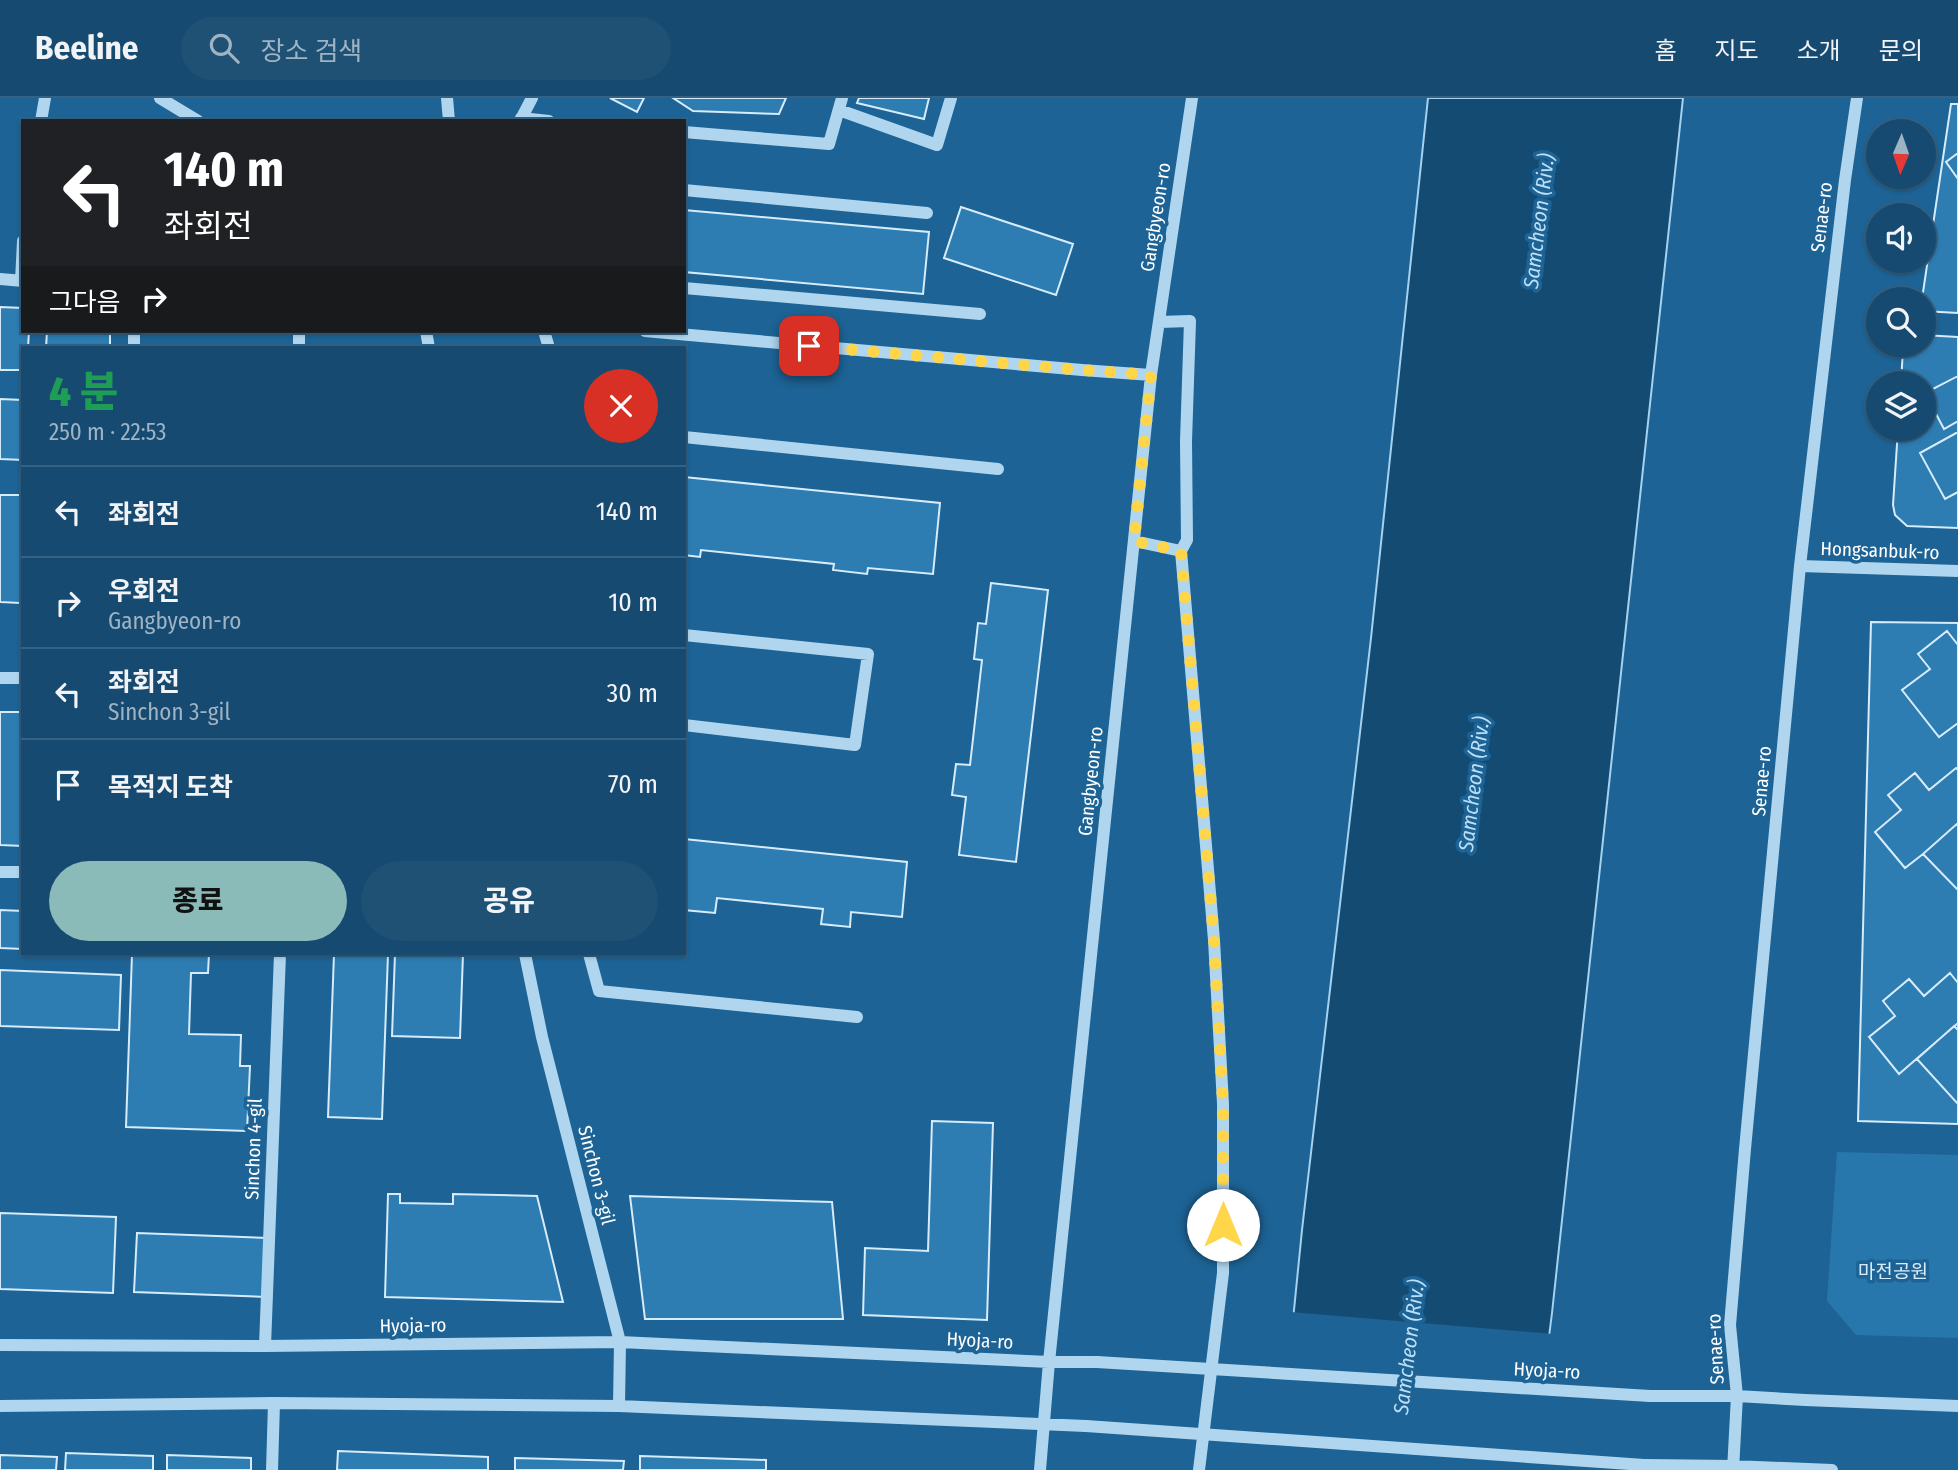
<!DOCTYPE html>
<html lang="ko">
<head>
<meta charset="utf-8">
<style>
	:root { --surface:#164a70; --page:#1f5175; --text:#f1f3f6; --muted:#9eb3c3; --line:#356283; --accent:#8bbbb9 }
	body { margin:0; font-family:"Fira Sans Condensed","Noto Sans KR",sans-serif; background:var(--page); color:var(--text); height:100vh; display:flex; flex-direction:column; font-size:26px; white-space:nowrap }
	* { box-sizing:border-box; margin:0 }
	p { font-size:23px; color:var(--muted) }
	.icon { flex:none; width:38px; height:38px; fill:none; stroke:currentColor; stroke-width:2; stroke-linecap:round; stroke-linejoin:round }
	.map { position:relative; flex:1; overflow:hidden }
	.side { position:absolute; left:21px; top:248px; width:665px; height:609px; display:flex; flex-direction:column; background:var(--surface); border-radius:0px; box-shadow:0 2px 5px #0004,0 0 0 2px var(--line) }
	.side>* { flex:none }
	.top-card { position:absolute; left:21px; top:21px; width:665px; height:214px; border-radius:0px; box-shadow:0 2px 5px #0004,0 0 0 2px var(--line); background:#202124; color:#fff; overflow:hidden }
	.needle { width:46px; rotate:182deg }
	.controls { position:absolute; left:1866px; top:21px; display:grid; gap:14px }
	.controls a { display:grid; place-items:center; width:70px; height:70px; border-radius:50%; background:var(--surface); box-shadow:0 2px 5px #0004,0 0 0 2px var(--line); font-size:35px }
	.pin { position:absolute; display:grid; place-items:center; width:60px; height:60px; color:#fff; margin:-30px; border-radius:14px; box-shadow:0 4px 10px #0006 }
	.me { position:absolute; width:77px; margin:-38px; rotate:0deg; stroke-linejoin:round; filter:drop-shadow(0 0 5px #0008) }
	.turn { display:flex; align-items:center; gap:24px; height:147px; padding:0 28px; font-size:32px }
	.turn .icon { width:91px; height:91px; stroke-width:2.5 }
	.turn b { display:block; font-size:49px; line-height:60px }
	.then { display:flex; align-items:center; height:66px; padding:0 28px; background:#0003; gap:14px; font-size:26px }
	.round { display:grid; place-items:center; flex:none; width:74px; height:74px; border-radius:37px; background:var(--page) }
	.summary { display:flex; align-items:center; justify-content:space-between; height:119px; padding:0 28px }
	h1 { font-size:42px; font-weight:800; line-height:52px; color:#1e9e55 }
	.primary-button { display:flex; gap:14px; margin-top:auto; padding:14px 28px }
	.primary-button a { flex:1; height:80px; border-radius:42px; background:var(--accent); color:#111; font-size:28px; font-weight:800; line-height:80px; text-align:center }
	.primary-button a+a { background:var(--page); color:var(--text) }
	ul { padding:0; list-style:none }
	li { display:flex; align-items:center; gap:21px; height:91px; padding:0 28px; border-top:2px solid var(--line) }
	li div { flex:1 }
	li b { display:block; font-size:26px }
	li em { font-style:normal }
	header { display:flex; align-items:center; gap:42px; box-sizing:border-box; height:98px; padding:0 35px; background:var(--surface); border-bottom:2px solid var(--line) }
	header strong { font-size:33px }
	nav { display:flex; gap:38px; margin-inline-start:auto; font-size:24px }
	.search { width:490px; height:63px; background:var(--page); display:flex; align-items:center; gap:18px; box-sizing:border-box; padding:0 24px; border-radius:38px; color:var(--muted); font-size:26px }
	.map>svg:first-child { display:block }
	.green { fill:#2777ad }
	.water { fill:#144b73; stroke:#a4d2f0; stroke-width:2 }
	.pier { fill:#1d6395 }
	.building { fill:#2d7cb2; stroke:#d7ecfa; stroke-width:2 }
	.lines { fill:none; stroke-linecap:round; stroke-linejoin:round }
	.minor { stroke:#b0d6ef; stroke-width:12 }
	.minor-bridge { stroke:#b0d6ef; stroke-width:12 }
	.route { stroke:#ffd54a; stroke-width:12; stroke-dasharray:0 21.6 }
	.labels { text-anchor:middle; stroke-width:7; stroke-linejoin:round; paint-order:stroke }
	.street-label { font-size:19px; fill:#fff; stroke:#1d6395 }
	.park-label { font-size:19px; fill:#d7ecfa; stroke:#1d6395 }
	.water-label { font-size:21px; font-style:italic; fill:#bddff5; stroke:#1d6395 }
</style>
</head>
<body>
<header>
<strong>Beeline</strong>
<div class="search"><svg class="icon" aria-label="search" viewBox="0 0 24 24"><circle cx="10" cy="10" r="6"/><path d="M15 15l6 6"/></svg>장소 검색</div>
<nav><a>홈</a><a>지도</a><a>소개</a><a>문의</a></nav>
</header>
<div class="map">
<svg width="1958" height="1372" viewBox="0 0 1958 1372">
	<rect width="100%" height="100%" fill="#1d6395"/>
	<path class="green" d="M1837 1054 1958 1057V1240L1856 1237 1827 1203Z"/>
	<path class="water" d="M1428 0H1683L1552 1215 1532 1372H1278L1302 1132 1371 540Z"/>
	<path class="pier" d="M1291 1214 1553 1236 1535 1372H1275Z"/>
	<path class="building" d="M610 0H644L637 14Z
		M673 0H786L779 16 693 13Z
		M859 0H929L924 21 857 5Z
		M1951 6H1958V215L1923 213 1922 201Z
		M1958 55V81L1946 64Z
		M961 109 1073 146 1056 197 944 160Z
		M684 112 929 134 923 196 684 174Z
		M0 209 23 210V233H29L28 250H23V272H0Z
		M47 233H110V250H46Z
		M1923 237 1958 239V430L1907 428 1895 417 1893 407 1898 331H1923V285H1901L1903 251 1906 247H1923Z
		M156 247 256 249V250H156Z
		M1958 278V323L1944 331 1925 295Z
		M0 301 23 302V362L0 361Z
		M1958 334V394L1945 401 1920 355Z
		M684 379 940 405 933 476 868 470 867 476 833 472 834 466 701 452 700 459 684 457Z
		M0 397H23L20 505 0 504Z
		M991 485 1048 492 1016 764 959 757 966 699 952 697 956 666 970 667 982 562 974 561 978 525 986 526Z
		M1871 524 1958 525V1026L1858 1023Z
		M1947 533 1958 547V625L1939 639 1902 592 1930 571 1918 556Z
		M0 614H23V748L0 747Z
		M1956 670 1958 672V725L1923 756 1905 770 1875 734 1901 712 1888 697 1915 675 1929 692Z
		M1958 725V792L1923 756Z
		M684 741 907 764 902 819 851 814 850 829 821 826 823 811 717 800 715 815 684 812Z
		M0 812 23 813V851L0 850Z
		M132 856H209L208 875H191L189 936 241 937 240 968H250L247 1033 126 1029Z
		M334 856H388L382 1021 328 1019Z
		M395 856H463L460 940 392 938Z
		M0 872 121 877 119 932 0 928Z
		M1950 875 1958 885V925L1899 976 1869 939 1895 918 1883 903 1909 881 1924 898Z
		M1954 928 1958 932V1006L1917 961Z
		M932 1023 993 1025 987 1222 863 1217 865 1150 928 1153Z
		M388 1096H400V1105L453 1106V1096L537 1098 563 1204 385 1199Z
		M630 1098 832 1104 843 1221H645Z
		M0 1115 116 1119 113 1195 0 1191Z
		M137 1135 269 1140 267 1199 134 1194Z
		M338 1353 488 1359V1372H337Z
		M66 1355 153 1358V1372H65Z
		M0 1357 57 1359 56 1372H0Z
		M167 1357 251 1360V1372H167Z
		M640 1358 766 1362V1372H640Z
		M515 1360 624 1363 623 1372H515Z"/>
	<g class="lines">
		<path class="minor" d="M160 0 198 23
			M447 0 449 23
			M839 12 937 47 951 0
			M521 20 549 23
			M41 23 45 0
			M520 23 532 0
			M684 34 829 46 842 0
			M684 92 927 115
			M0 181 23 183
			M21 183 23 143
			M684 190 980 216
			M1159 224 1190 223 1186 343 1187 442 1181 453
			M426 233 429 250
			M544 233 549 250
			M645 233 1082 272 1151 277
			M134 250V233
			M299 250V233
			M684 339 998 371
			M1134 443 1181 453 1214 842 1223 1006V1175L1199 1372
			M1800 468 1958 473
			M684 537 868 556 855 647 684 627
			M0 580H23
			M0 774H23
			M525 856 542 939 620 1244 619 1308
			M589 856 599 893 857 919
			M0 1247 265 1248 620 1244 1049 1264H1097
			M265 1248 280 856
			M1650 1298H1737L1805 1302 1958 1308
			M0 1308 274 1305 619 1308 1086 1328
			M1644 1367 1733 1368 1832 1372
			M272 1372 274 1305
			M1040 1372 1049 1264 1151 277 1192 0
			M1733 1372 1737 1298 1730 1227 1745 1051 1800 468 1845 82 1857 0"/>
		<path class="minor-bridge" d="M1097 1264 1650 1298
			M1086 1328 1644 1367"/>
	</g>
	<g class="lines">
		<path class="route" d="M809 248 1082 272 1151 277 1134 443 1181 453 1214 842 1223 1006V1127"/>
	</g>
	<g class="labels">
		<g class="street-label">
			<text transform="translate(1155 119) rotate(-81)" y="7">Gangbyeon-ro</text>
			<text transform="translate(1821 119) rotate(-83)" y="7">Senae-ro</text>
			<text transform="translate(1880 452) rotate(2)" y="7">Hongsanbuk-ro</text>
			<text transform="translate(1090 683) rotate(-84)" y="7">Gangbyeon-ro</text>
			<text transform="translate(1761 683) rotate(-85)" y="7">Senae-ro</text>
			<text transform="translate(253 1051) rotate(-88)" y="7">Sinchon 4-gil</text>
			<text transform="translate(597 1077) rotate(76)" y="7">Sinchon 3-gil</text>
			<text transform="translate(413 1227) rotate(-1)" y="7">Hyoja-ro</text>
			<text transform="translate(980 1242) rotate(3)" y="7">Hyoja-ro</text>
			<text transform="translate(1715 1251) rotate(-93)" y="7">Senae-ro</text>
			<text transform="translate(1547 1272) rotate(3)" y="7">Hyoja-ro</text>
		</g>
		<g class="park-label">
			<text x="1893" y="1180">마전공원</text>
		</g>
		<g class="water-label">
			<text transform="translate(1539 123) rotate(-83)" y="7">Samcheon (Riv.)</text>
			<text transform="translate(1474 686) rotate(-83)" y="7">Samcheon (Riv.)</text>
			<text transform="translate(1409 1249) rotate(-83)" y="7">Samcheon (Riv.)</text>
		</g>
	</g>
</svg>
<div class="controls">
<a><svg class="needle" viewBox="-14 -14 28 28"><path d="M0-13l5 13h-10z" fill="#e53935"/><path d="M0 13l5-13h-10z" fill="#9eb3c3"/></svg></a>
<a><svg class="icon" aria-label="sound" viewBox="0 0 24 24"><path d="M4 9h4l5-4v14l-5-4H4zM17 9q2 3 0 6"/></svg></a>
<a><svg class="icon" aria-label="search" viewBox="0 0 24 24"><circle cx="10" cy="10" r="6"/><path d="M15 15l6 6"/></svg></a>
<a><svg class="icon" aria-label="layers" viewBox="0 0 24 24"><path d="M12 4l9 5-9 5-9-5zM3 14l9 5 9-5"/></svg></a>
</div>
<div class="pin" style="left:809px;top:248px;background:#d93025"><svg class="icon" aria-label="arrive" viewBox="0 0 24 24"><path d="M6 21V4h12l-3 4 3 4H6"/></svg></div>
<svg class="me" style="left:1223px;top:1127px" viewBox="-20 -20 40 40"><circle r="19" fill="#fff"/><path d="M0-13L10 11 0 6-10 11z" fill="#ffd54a"/></svg>
<div class="top-card">
<div class="turn"><svg class="icon" aria-label="left" viewBox="0 0 24 24"><path d="M17 20v-9H6M10 6l-5 5 5 5"/></svg><div><b>140 m</b>좌회전</div></div>
<div class="then">그다음<svg class="icon" aria-label="right" viewBox="0 0 24 24"><path d="M7 20v-9h11M14 6l5 5-5 5"/></svg></div>
</div>
<section class="side">
<div class="summary"><div><h1>4 분</h1><p>250 m · 22:53</p></div><a class="round" style="background:#d93025;color:#fff"><svg class="icon" aria-label="close" viewBox="0 0 24 24"><path d="M6 6l12 12M18 6L6 18"/></svg></a></div>
<ul>
<li><svg class="icon" aria-label="left" viewBox="0 0 24 24"><path d="M17 20v-9H6M10 6l-5 5 5 5"/></svg><div><b>좌회전</b></div><em>140 m</em></li>
<li><svg class="icon" aria-label="right" viewBox="0 0 24 24"><path d="M7 20v-9h11M14 6l5 5-5 5"/></svg><div><b>우회전</b><p>Gangbyeon-ro</p></div><em>10 m</em></li>
<li><svg class="icon" aria-label="left" viewBox="0 0 24 24"><path d="M17 20v-9H6M10 6l-5 5 5 5"/></svg><div><b>좌회전</b><p>Sinchon 3-gil</p></div><em>30 m</em></li>
<li><svg class="icon" aria-label="arrive" viewBox="0 0 24 24"><path d="M6 21V4h12l-3 4 3 4H6"/></svg><div><b>목적지 도착</b></div><em>70 m</em></li>
</ul>
<div class="primary-button"><a>종료</a><a>공유</a></div>
</section>
</div>
</body>
</html>
